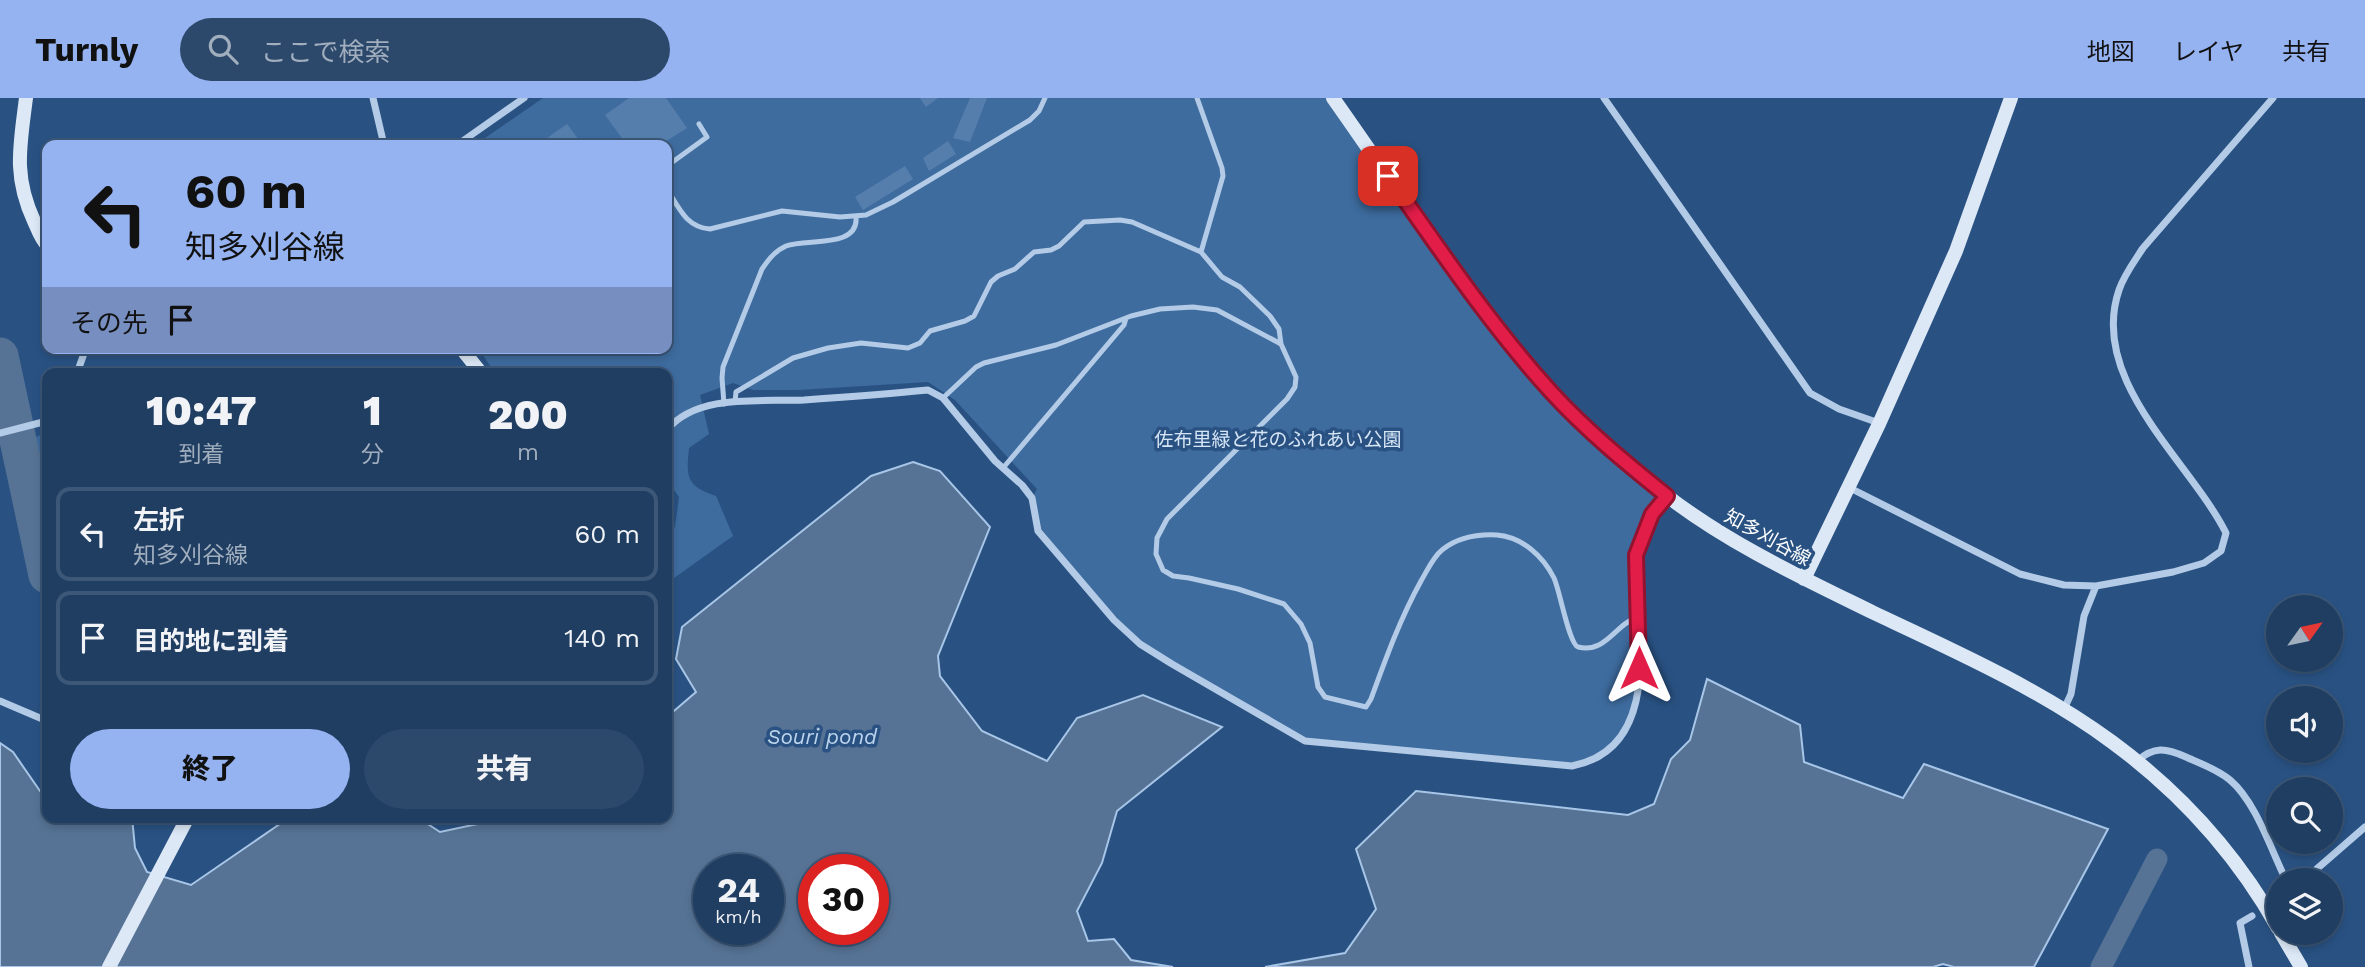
<!DOCTYPE html>
<html lang="ja">
<head>
<meta charset="utf-8">
<style>
	:root { --surface:#1f3e62; --page:#2c496b; --text:#f1f3f6; --muted:#a1aebe; --line:#3c5777; --accent:#95b2f1 }
	body { margin:0; font-family:"Work Sans","Noto Sans JP",sans-serif; background:var(--page); color:var(--text); height:100vh; display:flex; flex-direction:column; font-size:26px; white-space:nowrap }
	* { box-sizing:border-box; margin:0 }
	p { font-size:23px; color:var(--muted) }
	.icon { flex:none; width:38px; height:38px; fill:none; stroke:currentColor; stroke-width:2; stroke-linecap:round; stroke-linejoin:round }
	.map { position:relative; flex:1; overflow:hidden }
	.drawer { position:absolute; left:42px; top:270px; width:630px; height:455px; display:flex; flex-direction:column; background:var(--surface); border-radius:14px; box-shadow:0 4px 10px #0003,0 0 0 2px var(--line) }
	.drawer>* { flex:none }
	.guide { position:absolute; left:42px; top:42px; width:630px; height:214px; border-radius:14px; box-shadow:0 4px 10px #0003,0 0 0 2px var(--line); background:#95b2f1; color:#111; overflow:hidden }
	.needle { width:46px; rotate:57deg }
	.buttons { position:absolute; left:2266px; top:497px; display:grid; gap:14px }
	.buttons a { display:grid; place-items:center; width:77px; height:77px; border-radius:50%; background:var(--surface); box-shadow:0 4px 10px #0003,0 0 0 2px var(--line); font-size:35px }
	.speed { position:absolute; left:693px; top:756px; display:flex; gap:14px; font-size:35px; font-weight:700; text-align:center }
	.speed>* { display:grid; place-content:center; width:91px; height:91px; border-radius:50%; background:var(--surface); box-shadow:0 4px 10px #0003,0 0 0 2px var(--line); line-height:1 }
	.speed small { font-size:18px; font-weight:400 }
	.speed .limit { border:10px solid #d22; background:#fff; color:#111 }
	.pin { position:absolute; display:grid; place-items:center; width:60px; height:60px; color:#fff; margin:-30px; border-radius:14px; box-shadow:0 4px 10px #0006 }
	.me { position:absolute; width:77px; margin:-38px; rotate:0deg; stroke-linejoin:round; filter:drop-shadow(0 0 5px #0008) }
	.turn { display:flex; align-items:center; gap:24px; height:147px; padding:0 28px; font-size:32px }
	.turn .icon { width:91px; height:91px; stroke-width:2.5 }
	.turn b { display:block; font-size:49px; line-height:60px }
	.then { display:flex; align-items:center; height:66px; padding:0 28px; background:#0003; gap:14px; font-size:26px }
	.eta { display:flex; justify-content:space-evenly; align-items:center; height:119px; text-align:center }
	.eta b { font-size:42px; font-weight:800; line-height:49px }
	.action { display:flex; gap:14px; margin-top:auto; padding:14px 28px }
	.action a { flex:1; height:80px; border-radius:42px; background:var(--accent); color:#111; font-size:28px; font-weight:800; line-height:80px; text-align:center }
	.action a+a { background:var(--page); color:var(--text) }
	ul { padding:0; list-style:none }
	li { display:flex; align-items:center; gap:21px; height:94px; margin:0 14px 10px; padding:0 14px; border:4px solid var(--line); border-radius:14px }
	li div { flex:1 }
	li b { display:block; font-size:26px }
	li em { font-style:normal }
	header { display:flex; align-items:center; gap:42px; box-sizing:border-box; height:98px; padding:0 35px; background:var(--accent); color:#111 }
	header strong { font-size:33px }
	nav { display:flex; gap:38px; margin-inline-start:auto; font-size:24px }
	.search { width:490px; height:63px; background:var(--page); display:flex; align-items:center; gap:18px; box-sizing:border-box; padding:0 24px; border-radius:38px; color:var(--muted); font-size:26px }
	.map>svg:first-child { display:block }
	.green { fill:#3e6c9f }
	.water { fill:#567395; stroke:#a8c6e7; stroke-width:2; fill-rule:evenodd }
	.lines { fill:none; stroke-linecap:round; stroke-linejoin:round }
	.canal { stroke:#567395; stroke-width:21 }
	.river { stroke:#567395; stroke-width:37 }
	.building { fill:#567eac }
	.lane { stroke:#b3cbe6; stroke-width:5 }
	.street { stroke:#b3cbe6; stroke-width:7 }
	.secondary { stroke:#dce8f6; stroke-width:14 }
	.route-casing { stroke:#92132f; stroke-width:18 }
	.route { stroke:#e11d48; stroke-width:12 }
	.labels { text-anchor:middle; stroke-width:7; stroke-linejoin:round; paint-order:stroke }
	.park-label { font-size:19px; fill:#d6e5f5; stroke:#295283 }
	.street-label { font-size:19px; fill:#fff; stroke:#295283 }
	.water-label { font-size:21px; font-style:italic; fill:#bed5ee; stroke:#295283 }
</style>
</head>
<body>
<header>
<strong>Turnly</strong>
<div class="search"><svg class="icon" aria-label="search" viewBox="0 0 24 24"><circle cx="10" cy="10" r="6"/><path d="M15 15l6 6"/></svg>ここで検索</div>
<nav><a>地図</a><a>レイヤ</a><a>共有</a></nav>
</header>
<div class="map">
<svg width="2365" height="869" viewBox="0 0 2365 869">
	<rect width="100%" height="100%" fill="#295283"/>
	<path class="green" d="M543 0H1333L1552 295 1667 398 1652 416 1636 457 1638 597 1625 634 1612 649 1572 668 1305 643 1140 546 1038 433 1032 400 1037 391 955 302 928 284 798 292H753L733 285 700 297 709 336 689 350C686 379 686 388 716 398L733 438 667 485V435L675 429 679 399 667 382V275H495L478 250H667V47H475Z
		M47 334V504L42 476 26 344Z"/>
	<path class="water" d="M913 364 940 373 990 429 938 558 940 578 982 633 1047 663 1077 620 1143 597 1222 629 1117 713 1102 765 1077 813 1088 843 1114 841 1131 862 1173 869H0V645L13 654 40 693 47 692V719H132L135 750 147 774 191 787 290 719H417L440 734 496 722 498 719H667V619L696 594 676 561 682 529 871 378ZM709 772H768V831H709ZM814 772H873V831H814Z
		M1707 581 1800 627 1804 664 1903 700 1924 666 2108 731 2034 869H1954L1943 866 1933 869H1265L1345 855 1376 811 1356 751 1416 693 1628 717 1654 706 1671 661 1690 642Z"/>
	<g class="lines">
		<path class="canal" d="M2101 869 2157 761"/>
		<path class="river" d="M0 258 47 477"/>
	</g>
	<path class="building" d="M629 0H666L687 30 660 47H627L605 17Z
		M920 0H938L926 9Z
		M970 0H987L970 44 953 40Z
		M567 26 582 46 580 47H537Z
		M948 43 956 56 929 73 923 60Z
		M905 68 913 81 863 112 855 99Z"/>
	<g class="lines">
		<path class="lane" d="M1197 0 1222 70 1223 78 1201 154
			M667 68 707 39 699 26
			M667 91C679 110 686 129 710 131L782 113 840 119 866 117 893 104 1030 22 1039 13 1045 0
			M943 300 976 269 984 265 1056 247 1131 218 1160 211 1193 209 1217 212 1281 246 1296 279 1295 289 1287 301 1167 421 1157 440 1156 456 1163 472 1173 478 1189 480 1238 491 1284 506 1301 526 1310 545 1318 589 1325 599 1366 609 1371 601C1386 560 1400 521 1421 483 1427 473 1433 459 1442 452 1458 439 1477 436 1497 437 1522 439 1543 458 1554 480 1560 493 1569 546 1578 549 1607 556 1616 524 1638 520
			M735 304 736 294 793 260 828 250 861 245 908 250 920 245 930 233 965 223 974 218 991 184 998 178 1015 171 1034 154 1051 152 1059 148 1084 124 1120 122 1132 124 1201 154 1222 179 1240 189 1270 218 1279 231 1281 246
			M724 306 722 280 723 269 762 171C769 161 775 153 786 148 806 140 859 151 856 119
			M1003 370 1124 227 1126 220"/>
		<path class="street" d="M373 0 384 47
			M1604 0 1810 295 1839 311 1879 325
			M457 47 524 0
			M77 275 86 250
			M667 332C697 295 762 304 804 302 846 299 887 296 928 292L943 300 995 363 1022 387 1032 400 1038 433 1114 522 1140 546 1172 566 1305 643 1572 668C1650 653 1643 565 1637 503 1636 488 1633 474 1635 460 1639 437 1653 415 1667 398
			M0 335 47 323
			M1848 389 2020 476 2064 487 2096 488 2173 474 2204 465 2221 453 2226 435C2190 363 2088 283 2119 192 2124 177 2134 164 2143 150L2273 0
			M0 603 47 623
			M2064 611 2071 596 2084 518 2096 488
			M2137 663C2154 648 2166 650 2186 659 2201 666 2217 671 2230 682 2256 704 2271 752 2286 782
			M2304 782 2365 729
			M2268 812 2278 803
			M2249 869 2240 825 2252 818"/>
		<path class="secondary" d="M26 0C20 48 13 78 34 123 38 132 41 141 47 147
			M1333 0C1403 99 1470 204 1552 295 1586 333 1626 367 1667 398 1731 447 1803 480 1874 515 1955 553 2040 591 2112 644 2180 694 2237 757 2278 830
			M461 250 481 275
			M1804 481 1879 326 1956 153 2011 0
			M2281 835 2301 869
			M109 869 188 719"/>
	</g>
	<g class="lines">
		<g class="route-casing">
			<path id="route" d="M1388 78C1440 152 1491 228 1552 295 1587 333 1627 366 1667 398L1652 416 1636 457 1639 570"/>
		</g>
		<use href="#route" class="route"/>
	</g>
	<g class="labels">
		<g class="park-label">
			<text x="1278" y="348">佐布里緑と花のふれあい公園</text>
		</g>
		<g class="street-label">
			<text transform="translate(1768 439) rotate(29)" y="7">知多刈谷線</text>
		</g>
		<g class="water-label">
			<text x="822" y="646">Souri pond</text>
		</g>
	</g>
</svg>
<div class="buttons">
<a><svg class="needle" viewBox="-14 -14 28 28"><path d="M0-13l5 13h-10z" fill="#e53935"/><path d="M0 13l5-13h-10z" fill="#a1aebe"/></svg></a>
<a><svg class="icon" aria-label="sound" viewBox="0 0 24 24"><path d="M4 9h4l5-4v14l-5-4H4zM17 9q2 3 0 6"/></svg></a>
<a><svg class="icon" aria-label="search" viewBox="0 0 24 24"><circle cx="10" cy="10" r="6"/><path d="M15 15l6 6"/></svg></a>
<a><svg class="icon" aria-label="layers" viewBox="0 0 24 24"><path d="M12 4l9 5-9 5-9-5zM3 14l9 5 9-5"/></svg></a>
</div>
<div class="speed"><div>24<small>km/h</small></div><div class="limit">30</div></div>
<div class="pin" style="left:1388px;top:78px;background:#d93025"><svg class="icon" aria-label="arrive" viewBox="0 0 24 24"><path d="M6 21V4h12l-3 4 3 4H6"/></svg></div>
<svg class="me" style="left:1639px;top:570px" viewBox="-20 -20 40 40"><path d="M0-17L14 15 0 8-14 15z" fill="#e11d48" stroke="#fff" stroke-width="4"/></svg>
<div class="guide">
<div class="turn"><svg class="icon" aria-label="left" viewBox="0 0 24 24"><path d="M17 20v-9H6M10 6l-5 5 5 5"/></svg><div><b>60 m</b>知多刈谷線</div></div>
<div class="then">その先<svg class="icon" aria-label="arrive" viewBox="0 0 24 24"><path d="M6 21V4h12l-3 4 3 4H6"/></svg></div>
</div>
<section class="drawer">
<div class="eta">
<div><b>10:47</b><p>到着</p></div>
<div><b>1</b><p>分</p></div>
<div><b>200</b><p>m</p></div>
</div>
<ul>
<li><svg class="icon" aria-label="left" viewBox="0 0 24 24"><path d="M17 20v-9H6M10 6l-5 5 5 5"/></svg><div><b>左折</b><p>知多刈谷線</p></div><em>60 m</em></li>
<li><svg class="icon" aria-label="arrive" viewBox="0 0 24 24"><path d="M6 21V4h12l-3 4 3 4H6"/></svg><div><b>目的地に到着</b></div><em>140 m</em></li>
</ul>
<div class="action"><a>終了</a><a>共有</a></div>
</section>
</div>
</body>
</html>
